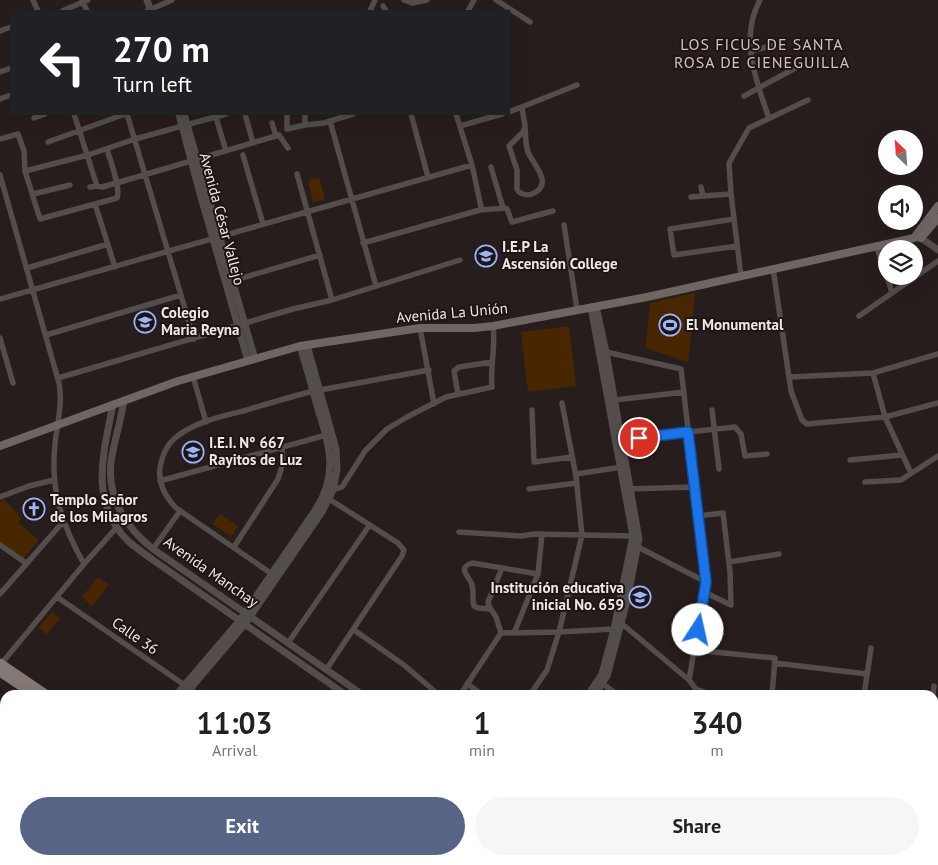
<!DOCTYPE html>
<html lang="en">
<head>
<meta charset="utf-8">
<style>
	:root { --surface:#fff; --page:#f6f6f6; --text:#222; --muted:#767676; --accent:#586485 }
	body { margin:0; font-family:"PT Sans",sans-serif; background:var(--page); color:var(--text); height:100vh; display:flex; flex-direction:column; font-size:19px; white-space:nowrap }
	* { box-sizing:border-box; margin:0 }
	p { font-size:16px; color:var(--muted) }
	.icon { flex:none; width:28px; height:28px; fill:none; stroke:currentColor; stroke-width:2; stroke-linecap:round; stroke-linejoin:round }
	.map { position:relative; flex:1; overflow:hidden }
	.side { position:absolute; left:0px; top:690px; width:939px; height:175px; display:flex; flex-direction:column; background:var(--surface); border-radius:15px 15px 0 0; box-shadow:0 5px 20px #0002 }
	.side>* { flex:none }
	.top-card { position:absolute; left:10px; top:10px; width:500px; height:105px; border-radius:0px; box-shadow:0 5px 20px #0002; background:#202124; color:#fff; overflow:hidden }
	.needle { width:32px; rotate:335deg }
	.fabs { position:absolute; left:878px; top:130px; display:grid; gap:10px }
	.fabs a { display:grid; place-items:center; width:45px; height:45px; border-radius:50%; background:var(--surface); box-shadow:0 5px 20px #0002; font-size:25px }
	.pin { position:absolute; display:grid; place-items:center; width:42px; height:42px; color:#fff; margin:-21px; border:2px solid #fff; border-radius:50%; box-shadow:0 1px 5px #0007 }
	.me { position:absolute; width:55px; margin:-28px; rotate:10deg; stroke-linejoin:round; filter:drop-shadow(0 0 4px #0008) }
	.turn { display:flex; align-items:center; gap:18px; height:105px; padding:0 20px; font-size:22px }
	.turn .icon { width:65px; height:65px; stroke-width:2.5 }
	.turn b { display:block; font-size:35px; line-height:42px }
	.eta { display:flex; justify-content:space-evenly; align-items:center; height:85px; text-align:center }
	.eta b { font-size:30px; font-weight:800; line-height:35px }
	.cta { display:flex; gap:10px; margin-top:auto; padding:10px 20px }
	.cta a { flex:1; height:58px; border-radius:30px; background:var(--accent); color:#fff; font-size:20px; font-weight:800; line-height:58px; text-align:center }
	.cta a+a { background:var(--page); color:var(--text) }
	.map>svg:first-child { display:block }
	.green { fill:#482700 }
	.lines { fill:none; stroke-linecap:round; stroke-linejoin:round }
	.minor { stroke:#534d4b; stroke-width:5.5 }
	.tertiary { stroke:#534d4b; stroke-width:7 }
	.secondary { stroke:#6f6663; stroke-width:8 }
	.primary { stroke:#847975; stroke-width:9 }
	.route-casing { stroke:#114b97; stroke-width:12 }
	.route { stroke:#1a73e8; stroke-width:9 }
	.labels { text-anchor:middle; stroke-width:4; stroke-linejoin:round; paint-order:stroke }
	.street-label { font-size:15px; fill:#efe7e7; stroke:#1f1414 }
	.poi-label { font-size:15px; font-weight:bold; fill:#efe7e7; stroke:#1f1414; text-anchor:start }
	.neighbourhood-label { font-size:16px; letter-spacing:1px; fill:#d2c3c2; stroke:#1f1414 }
</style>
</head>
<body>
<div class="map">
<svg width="938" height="865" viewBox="0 0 938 865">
	<rect width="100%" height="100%" fill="#281d1d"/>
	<path class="green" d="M319 177 325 199 313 202 308 180Z
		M695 293 688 362 646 348 650 303Z
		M569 326 576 386 528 392 521 332Z
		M4 499 21 518 18 523 39 540 23 559 0 543V501Z
		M220 514 238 526 231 537 213 524Z
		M98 577 109 585 92 606 82 597Z
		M52 612 60 619 46 634 39 627Z
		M0 769 5 770V816L0 815Z"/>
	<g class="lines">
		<path class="minor" d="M33 0 38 11
			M82 0 87 11
			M404 0 412 3 427 0
			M496 0 530 22
			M760 0C739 38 756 81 769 118
			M383 6 386 11
			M62 11 88 0
			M147 11 172 0
			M370 11 375 0
			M468 11 474 0
			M0 31 11 27
			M751 51 779 44
			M0 72 11 68
			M744 96 799 66
			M0 99 11 95
			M522 108 525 125 524 131 509 146 517 170V189L519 192C523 195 529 196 534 193 554 183 532 163 528 152 525 144 526 135 525 128
			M509 112 577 85
			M74 114 97 186
			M127 114 194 339
			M215 114 226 151
			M245 114 253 143
			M287 114V129L305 125
			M305 114V125L324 123 353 114
			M411 114 428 177
			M456 114 472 165 481 207 480 210
			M34 118 45 114
			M330 121 376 286
			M272 123 276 136
			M460 126 502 114
			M0 139 18 134 24 151 25 171 40 219 117 198C121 187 110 161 107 149
			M48 142 125 114
			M243 155 263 224
			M491 167 503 208
			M25 171 88 155 135 139 226 114
			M297 174 332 300
			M0 175 59 383C63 404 57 423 55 444 50 490 62 525 84 564
			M90 187 97 186 102 187 120 182 279 135 288 148
			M701 187 703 196 731 194
			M33 194 70 185
			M691 197 703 196
			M95 204 115 267
			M734 219 670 229 674 255 737 246
			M564 225 577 309
			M363 243 480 210 505 208 507 209 512 222 553 211
			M876 245 886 275
			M27 268 108 244
			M773 268 791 391 802 420 807 424 885 417 938 403
			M741 276 731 194 729 163 749 128 808 100
			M887 276 892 293
			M232 281 320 255
			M0 299 472 165
			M859 316 938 261
			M420 328 434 404
			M46 335 181 295
			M0 338 13 383
			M606 352 681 369 706 582 689 680
			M873 373 885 417 911 473
			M193 376 206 422
			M790 377 873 373 938 354
			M58 378 293 309 332 300 460 260
			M320 390 429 370
			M458 394 454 371 459 367 492 362
			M615 400 684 392
			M532 410 534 462 572 457
			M712 410 719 469
			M622 439 735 427 741 434 745 456 767 454
			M850 460 902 455
			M576 474 622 467
			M160 481 330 434
			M865 482 901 480 938 456
			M529 489 577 483
			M627 489 695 487
			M333 490 342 487 365 451 387 429 407 417 446 397 492 387C490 366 496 346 493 326
			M0 497 29 486 54 480
			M698 516 723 513 730 572 731 605 704 592
			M459 532 521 536 534 534 633 536
			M0 545 26 563
			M234 547 278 479 283 463 282 447
			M638 547 706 582
			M153 549 180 511
			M729 562 779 554
			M272 574 176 508C165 496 158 484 160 467 162 457 165 447 173 440 192 422 223 416 247 410 269 403 291 397 313 391
			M0 594 63 522
			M57 597 199 695
			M491 609 478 608 474 606C472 599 474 592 472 585 470 577 456 568 472 563L538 574
			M621 623 689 680 696 689 712 695
			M354 630 404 665 439 695
			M501 633 559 632 614 629
			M514 633 538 574 542 534
			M288 643 369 526
			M694 650 775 658 772 695
			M775 663 867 674
			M1 664 84 564 117 527 125 521
			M326 670 402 556 404 550 398 543 329 499
			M467 684 483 695
			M603 684 618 695
			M460 695 501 633 496 617 489 606 488 602 502 568
			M530 695 547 670 559 632 582 535 576 476 562 403
			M864 695 871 648
			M933 695 934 686
			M934 726H938
			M102 860 110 865
			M403 860 407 865
			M92 865 96 860
			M133 865 137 860
			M217 865 221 860"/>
		<path class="tertiary" d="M147 0 151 11
			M179 114 199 190 248 361
			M184 114 255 359
			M917 238H921L938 250
			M124 400C121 421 114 441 111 462 107 498 126 528 153 549L363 695
			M113 404C104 452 88 501 128 541 136 548 145 554 153 560L346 695
			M176 695 240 620 316 509C339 473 329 444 317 406 312 386 306 366 300 346
			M185 695 245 624 322 512 333 490 337 470 336 449 307 345
			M588 695 602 674 614 629 633 536 591 307
			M595 695 607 676 627 601 639 539 606 352 596 306
			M517 860 521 865
			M529 860 533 865
			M44 865 48 860
			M474 865 480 860"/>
		<path class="secondary" d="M921 238 938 218
			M0 446 178 381 300 346 420 328H474L493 326 647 297 914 238 938 206"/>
		<path class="primary" d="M0 663 47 695
			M0 672 34 695
			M269 860 276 865
			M281 860 288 865"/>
	</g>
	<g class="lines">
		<g class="route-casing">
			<path id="route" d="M639 438 688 432 706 582 698 630"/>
		</g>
		<use href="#route" class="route"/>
	</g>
	<defs>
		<g id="school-ring" transform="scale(1.125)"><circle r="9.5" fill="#1f1414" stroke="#9bb5fd" stroke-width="1.5"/><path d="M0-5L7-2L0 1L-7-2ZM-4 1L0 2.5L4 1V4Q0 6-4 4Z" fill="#9bb5fd"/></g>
		<g id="stadium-ring" transform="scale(1.125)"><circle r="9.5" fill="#1f1414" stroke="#9bb5fd" stroke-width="1.5"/><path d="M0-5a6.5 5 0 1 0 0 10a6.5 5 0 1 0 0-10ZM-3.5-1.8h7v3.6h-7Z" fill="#9bb5fd"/></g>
		<g id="church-ring" transform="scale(1.125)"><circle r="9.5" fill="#1f1414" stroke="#9bb5fd" stroke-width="1.5"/><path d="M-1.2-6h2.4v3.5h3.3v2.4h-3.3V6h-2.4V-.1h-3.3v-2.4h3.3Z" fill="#9bb5fd"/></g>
	</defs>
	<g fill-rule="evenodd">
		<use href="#school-ring" x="486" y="256"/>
		<use href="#school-ring" x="145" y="322"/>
		<use href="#stadium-ring" x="670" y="325"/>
		<use href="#school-ring" x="193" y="452"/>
		<use href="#church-ring" x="34" y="509"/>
		<use href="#school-ring" x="640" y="597"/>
	</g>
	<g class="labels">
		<g class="street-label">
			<text transform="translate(222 219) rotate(75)" y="5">Avenida César Vallejo</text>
			<text transform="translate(452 313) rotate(-5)" y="5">Avenida La Unión</text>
			<text transform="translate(211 572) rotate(35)" y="5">Avenida Manchay</text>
			<text transform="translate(135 636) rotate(35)" y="5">Calle 36</text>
		</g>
		<g class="poi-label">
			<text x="502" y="252">I.E.P La<tspan x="502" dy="17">Ascensión College</tspan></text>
			<text x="161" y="318">Colegio<tspan x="161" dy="17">Maria Reyna</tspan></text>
			<text x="686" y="330">El Monumental</text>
			<text x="209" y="448">I.E.I. N° 667<tspan x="209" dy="17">Rayitos de Luz</tspan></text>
			<text x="50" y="505">Templo Señor<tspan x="50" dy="17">de los Milagros</tspan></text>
			<text x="624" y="593" text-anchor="end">Institución educativa<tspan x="624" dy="17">inicial No. 659</tspan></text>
		</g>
		<g class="neighbourhood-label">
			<text x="762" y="50">LOS FICUS DE SANTA<tspan x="762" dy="18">ROSA DE CIENEGUILLA</tspan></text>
		</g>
	</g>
</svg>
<div class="fabs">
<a><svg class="needle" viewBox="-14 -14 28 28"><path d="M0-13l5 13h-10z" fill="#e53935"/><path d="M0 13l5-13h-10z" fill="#767676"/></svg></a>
<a><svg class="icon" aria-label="sound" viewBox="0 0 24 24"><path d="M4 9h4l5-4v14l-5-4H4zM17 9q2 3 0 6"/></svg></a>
<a><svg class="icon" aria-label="layers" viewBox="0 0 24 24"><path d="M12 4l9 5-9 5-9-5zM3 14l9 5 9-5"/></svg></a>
</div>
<div class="pin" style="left:639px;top:438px;background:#d93025"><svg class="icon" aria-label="arrive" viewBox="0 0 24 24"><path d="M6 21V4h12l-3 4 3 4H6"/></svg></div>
<svg class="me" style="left:698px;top:630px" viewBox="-20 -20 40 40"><circle r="19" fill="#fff"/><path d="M0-13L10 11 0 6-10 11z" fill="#1a73e8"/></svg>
<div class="top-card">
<div class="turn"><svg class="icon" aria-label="left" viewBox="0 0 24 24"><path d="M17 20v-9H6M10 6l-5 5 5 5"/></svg><div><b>270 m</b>Turn left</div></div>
</div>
<section class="side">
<div class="eta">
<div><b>11:03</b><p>Arrival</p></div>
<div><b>1</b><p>min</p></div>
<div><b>340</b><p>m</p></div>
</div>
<div class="cta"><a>Exit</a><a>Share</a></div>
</section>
</div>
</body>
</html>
